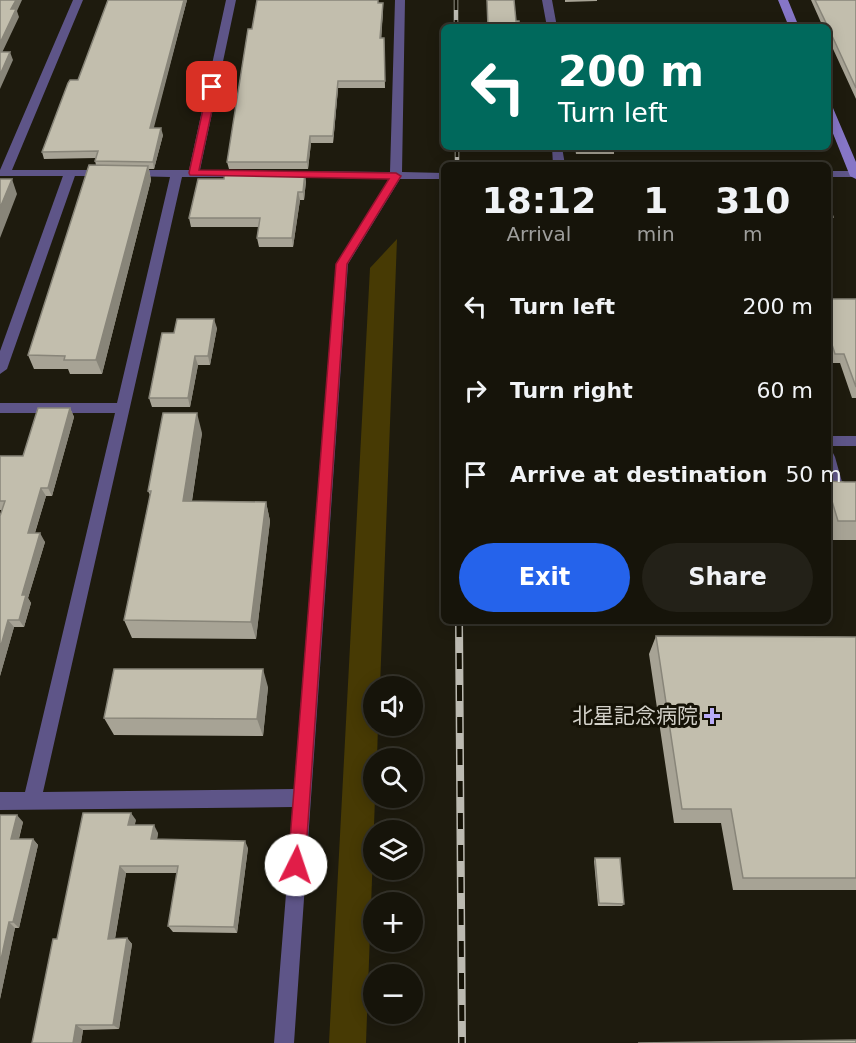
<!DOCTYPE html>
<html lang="en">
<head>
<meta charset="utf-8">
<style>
	:root { --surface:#16140a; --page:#232118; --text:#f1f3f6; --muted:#9e9e9c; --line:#35332b; --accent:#2563eb }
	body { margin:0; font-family:"DejaVu Sans","Noto Sans JP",sans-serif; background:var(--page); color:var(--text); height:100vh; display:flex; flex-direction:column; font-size:22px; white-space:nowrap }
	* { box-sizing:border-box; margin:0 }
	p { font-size:20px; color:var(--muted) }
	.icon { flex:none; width:33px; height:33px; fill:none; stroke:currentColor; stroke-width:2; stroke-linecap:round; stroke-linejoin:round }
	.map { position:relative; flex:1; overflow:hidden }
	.drawer { position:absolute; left:441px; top:162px; width:390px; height:462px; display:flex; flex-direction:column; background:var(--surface); border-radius:9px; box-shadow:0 3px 15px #0003,0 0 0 2px var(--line) }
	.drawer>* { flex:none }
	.hud { position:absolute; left:441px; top:24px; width:390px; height:126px; border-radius:9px; box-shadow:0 3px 15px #0003,0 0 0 2px var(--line); background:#00695c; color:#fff; overflow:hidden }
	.controls { position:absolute; left:363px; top:676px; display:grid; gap:12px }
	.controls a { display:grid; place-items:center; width:60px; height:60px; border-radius:50%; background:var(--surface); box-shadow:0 3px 15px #0003,0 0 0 2px var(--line); font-size:30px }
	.pin { position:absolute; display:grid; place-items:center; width:51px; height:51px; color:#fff; margin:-26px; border-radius:12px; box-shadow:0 3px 9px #0006 }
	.me { position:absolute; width:66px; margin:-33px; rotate:4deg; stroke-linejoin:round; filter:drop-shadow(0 0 4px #0008) }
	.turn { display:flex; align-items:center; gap:21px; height:126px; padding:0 18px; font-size:27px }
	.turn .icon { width:78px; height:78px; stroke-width:2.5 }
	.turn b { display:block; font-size:42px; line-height:51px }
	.eta { display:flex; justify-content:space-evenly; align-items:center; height:102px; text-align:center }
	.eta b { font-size:36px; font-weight:700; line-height:42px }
	.primary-button { display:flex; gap:12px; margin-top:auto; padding:12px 18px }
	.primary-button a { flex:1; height:69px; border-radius:36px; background:var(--accent); color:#fff; font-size:24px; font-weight:700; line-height:69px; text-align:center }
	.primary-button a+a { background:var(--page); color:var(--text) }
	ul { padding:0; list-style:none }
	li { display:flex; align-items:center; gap:18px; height:84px; padding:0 18px }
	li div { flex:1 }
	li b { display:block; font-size:22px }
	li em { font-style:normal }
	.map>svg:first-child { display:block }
	.green { fill:#473a04 }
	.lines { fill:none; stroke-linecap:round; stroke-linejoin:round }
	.lane { fill:#5e5588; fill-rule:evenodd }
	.street { fill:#5e5588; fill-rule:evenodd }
	.secondary { fill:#8676c7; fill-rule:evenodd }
	.rail-far1-casing { stroke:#bcbab1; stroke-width:4.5 }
	.rail-casing { stroke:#bcbab1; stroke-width:8 }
	.rail-far1 { stroke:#151206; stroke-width:3; stroke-dasharray:10; stroke-linecap:butt }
	.rail { stroke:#151206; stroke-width:5; stroke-dasharray:16; stroke-linecap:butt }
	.wall { fill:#a7a395 }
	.shaded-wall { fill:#888579 }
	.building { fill:#c2bead; stroke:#888579; stroke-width:1.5 }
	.route { fill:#e11d48; stroke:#92132f; stroke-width:1.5 }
	.poi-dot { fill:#b8abf7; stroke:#151206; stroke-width:2 }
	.labels { text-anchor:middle; stroke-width:6; stroke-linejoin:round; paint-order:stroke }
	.poi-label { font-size:21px; fill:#d3d1c9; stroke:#151206; text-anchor:end }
</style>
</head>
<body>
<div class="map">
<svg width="856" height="1043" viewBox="0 0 856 1043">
	<rect width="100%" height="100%" fill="#1e1b0e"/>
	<path class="green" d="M397 239 380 687H374V726H378L377 759H374V798H375L366 1043H329L370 268Z"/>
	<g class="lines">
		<path class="lane" d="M70 170 76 173 7 369 0 374V351L64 173Z"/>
		<path class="street" d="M73 0H83L12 170H105L111 173 105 176H0V170Z
			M226 0H236L200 170 243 171 249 174 243 177H182L43 792 294 789 336 264 389 179 285 177 279 174 285 171 390 172 395 0H405L402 172 444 173V179H400L348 264 294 1043H274L293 807 0 810V792H25L115 413H0V403H117L170 177 129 176 123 173 129 170H189Z
			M542 0H552L557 27H547Z
			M552 147H562L565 165H553Z
			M828 171H856V177H828Z
			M828 436H856V446H828Z
			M828 451 833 453 835 457 846 496 844 500H834L828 483Z"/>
		<path class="secondary" d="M778 0H788L799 27H789Z
			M828 105 833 108 856 162V179L850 176 828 121Z"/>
		<g class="rail-far1-casing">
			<path id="rail-far1" d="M456 0V27
				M457 147V165"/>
		</g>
		<g class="rail-casing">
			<path id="rail" d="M459 621 462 1043"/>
		</g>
		<use href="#rail-far1" class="rail-far1"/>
		<use href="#rail" class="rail"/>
	</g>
	<path class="wall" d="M187 0 153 128 163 135 154 169H149L151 180 102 374H70L68 369H34L28 355 96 165 95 161 96 158 44 159 42 152 78 80Z
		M565 0H597V1L565 2Z
		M811 0H856V99L828 38V27H823Z
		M379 3 383 10 381 38H384L385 88H338L333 143H311L308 169H229L227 162 252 29Z
		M575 147H677L676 148 614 149V154H576Z
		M306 181 304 200H300L293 247H259L257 238 259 227H191L189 218Z
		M828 203 833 217 830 225H828Z
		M828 299H856V398H852L840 363H831L828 354Z
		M217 328 210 365H198L190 407H152L149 398 174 333Z
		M70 408 74 417 52 496H46L35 533 45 542 28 598 31 603 24 627H14L0 676V516L2 510H0V456H23Z
		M202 433 192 501 266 502 270 521 256 639 132 638 124 620 150 495 148 491Z
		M828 481 845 482H856V540H828Z
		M656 636 856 637V890H733L721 823H674L649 654Z
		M268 687 263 736 114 735 104 718Z
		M0 815 23 822 19 839H33L38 845 19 928H15L0 999Z
		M136 820 134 825 158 833 157 839 248 848 237 933 173 932 168 926 177 873H126L115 939 127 938 132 944 119 1029 83 1030 81 1043 57 939Z
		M595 858 624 904 622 906H598L594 861Z"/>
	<path class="shaded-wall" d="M16 0H22L17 11 19 17 0 57V43L11 9Z
		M184 0H187L152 135 150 128Z
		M383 3V10L381 45 380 38Z
		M10 52 13 60 0 89V75Z
		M338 81V88L333 143V136Z
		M161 128 163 135 154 169 153 162Z
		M310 136 311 143 308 169 307 162Z
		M148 166 151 180 102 374 96 360Z
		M305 172 306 181 304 200 303 192Z
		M12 179 17 194 0 238V208Z
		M298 192 300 200 293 247 292 238Z
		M214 319 217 328 210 365 208 356Z
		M195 356 198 365 190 407 188 398Z
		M70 408 74 417 52 496 48 488Z
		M197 413 202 433 189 520 183 501Z
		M41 488 46 496 32 542 28 533Z
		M266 502 270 521 256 639 251 622Z
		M40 533 45 542 28 598 31 603 24 627 19 620 22 595Z
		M8 620 14 627 0 676V649Z
		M263 669 268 687 263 736 257 719Z
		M131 813 136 820 133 833 128 825Z
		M17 815 23 822 17 845 11 839Z
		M154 825 158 833 156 846 151 839Z
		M33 839 38 845 19 928 13 922Z
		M245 841 248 848 237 933 234 927Z
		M120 866 126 873 114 944 108 939Z
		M9 922 15 928 0 999V964Z
		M127 938 132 944 119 1029 113 1025Z
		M76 1025 83 1030 81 1043H73Z"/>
	<path class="building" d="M0 0H16L11 9H16L0 43Z
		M108 0H184L150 128H161L153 162 95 161 98 151 42 152 68 83 70 80H78Z
		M257 0H378V3H383L380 38H384L385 81H338L333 136H310L307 162H227L248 29H252Z
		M487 0H514L516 21H519V27H488Z
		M815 0H856V88L828 27Z
		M589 25H618L619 27H589Z
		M0 52H10L0 75Z
		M89 165 148 166 96 360H64L65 356 28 355Z
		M225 172H305L303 192H298L292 238H257L260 218H189L198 179H224Z
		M0 179H12L0 208Z
		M828 203 833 217H828Z
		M828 299H856V387L844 354H835L828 332Z
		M177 319H214L208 356H195L188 398H149L162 333H174Z
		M38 408H70L48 488H41L28 533H40L22 595H26L19 620H8L0 649V516L5 501H0V456H23Z
		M163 413H197L183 501 266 502 251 622 124 620 151 491H148Z
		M828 481 845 482H856V521H838L828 488Z
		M656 636 856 637V878H743L731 809H682Z
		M114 669H263L257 719 104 718Z
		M83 813H131L128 825H154L151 839 245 841 234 927 168 926 178 866H120L108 939 127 938 113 1025H76L73 1043H32L53 939H57Z
		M0 815H17L11 839H33L13 922H9L0 964Z
		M595 858H620L624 904 599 903Z
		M856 1040V1043H638Z"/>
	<path class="route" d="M212 84 217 87 199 170 396 173 401 176 347 264 305 865 302 871 296 873 290 871 288 865 336 264 389 179 190 175 189 173 208 87Z"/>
	<path class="poi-dot" d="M709 707h6v6h6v6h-6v6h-6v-6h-6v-6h6z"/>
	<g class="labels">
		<g class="poi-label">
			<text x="698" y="723">北星記念病院</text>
		</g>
	</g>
</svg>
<div class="controls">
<a><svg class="icon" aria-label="sound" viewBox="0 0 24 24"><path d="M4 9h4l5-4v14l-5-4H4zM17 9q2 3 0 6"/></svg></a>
<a><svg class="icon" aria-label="search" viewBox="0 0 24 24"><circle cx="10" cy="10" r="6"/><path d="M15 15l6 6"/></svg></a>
<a><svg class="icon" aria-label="layers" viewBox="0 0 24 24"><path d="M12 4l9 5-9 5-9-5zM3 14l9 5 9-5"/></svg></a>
<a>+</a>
<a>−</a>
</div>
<div class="pin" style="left:212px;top:87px;background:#d93025"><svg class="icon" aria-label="arrive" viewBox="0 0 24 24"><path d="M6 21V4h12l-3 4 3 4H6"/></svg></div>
<svg class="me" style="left:296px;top:865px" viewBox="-20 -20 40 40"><circle r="19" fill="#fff"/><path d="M0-13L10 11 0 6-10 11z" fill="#e11d48"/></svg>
<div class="hud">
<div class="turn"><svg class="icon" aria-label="left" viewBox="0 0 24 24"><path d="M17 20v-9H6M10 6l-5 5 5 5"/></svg><div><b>200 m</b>Turn left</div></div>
</div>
<section class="drawer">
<div class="eta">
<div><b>18:12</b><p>Arrival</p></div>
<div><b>1</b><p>min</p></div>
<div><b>310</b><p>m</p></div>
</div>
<ul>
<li><svg class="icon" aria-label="left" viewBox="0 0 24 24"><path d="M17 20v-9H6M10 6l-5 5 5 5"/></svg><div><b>Turn left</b></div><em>200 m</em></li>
<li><svg class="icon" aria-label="right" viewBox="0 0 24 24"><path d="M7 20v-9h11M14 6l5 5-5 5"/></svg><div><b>Turn right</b></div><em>60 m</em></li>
<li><svg class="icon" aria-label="arrive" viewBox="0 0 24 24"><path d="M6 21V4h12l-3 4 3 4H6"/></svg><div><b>Arrive at destination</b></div><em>50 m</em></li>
</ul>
<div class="primary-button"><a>Exit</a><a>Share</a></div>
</section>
</div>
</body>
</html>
